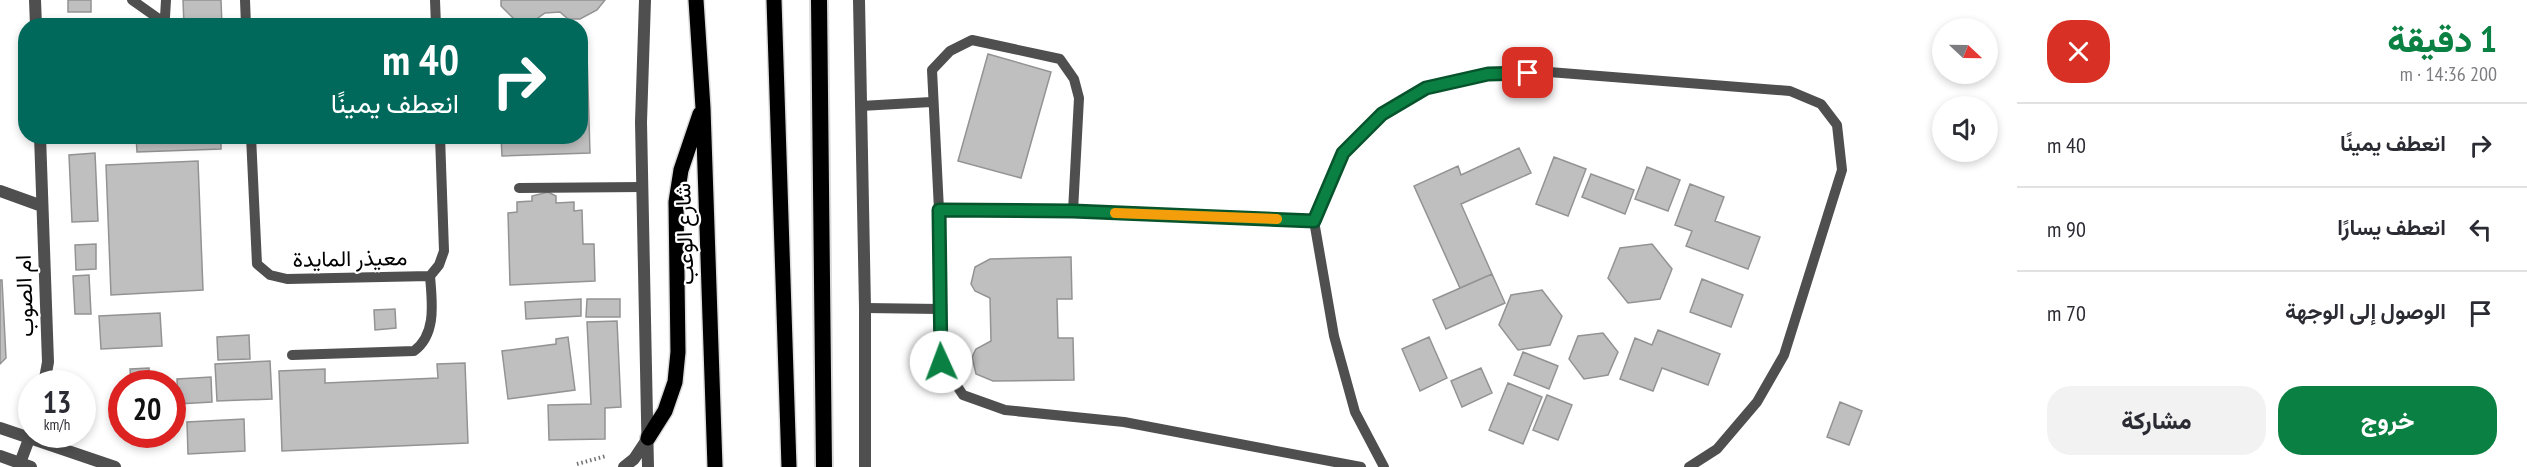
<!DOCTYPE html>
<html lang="ar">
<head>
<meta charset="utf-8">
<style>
	:root { --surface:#fff; --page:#f2f2f3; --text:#2b2b33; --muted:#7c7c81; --line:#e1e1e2; --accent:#0b8043 }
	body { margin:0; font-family:"PT Sans Narrow",Vazirmatn,sans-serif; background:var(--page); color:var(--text); direction:rtl; height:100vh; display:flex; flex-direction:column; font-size:22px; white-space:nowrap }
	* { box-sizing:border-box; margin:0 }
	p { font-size:20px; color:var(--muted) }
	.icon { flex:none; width:33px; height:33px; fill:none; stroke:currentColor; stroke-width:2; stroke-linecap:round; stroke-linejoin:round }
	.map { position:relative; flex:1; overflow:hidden; direction:ltr }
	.drawer { display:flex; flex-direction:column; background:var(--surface); width:510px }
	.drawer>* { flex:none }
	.guide { position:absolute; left:18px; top:18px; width:570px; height:126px; border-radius:24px; box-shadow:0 3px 9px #0003; direction:rtl; background:#00695c; color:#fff; overflow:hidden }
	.needle { width:39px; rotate:112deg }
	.fabs { position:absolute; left:1932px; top:18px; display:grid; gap:12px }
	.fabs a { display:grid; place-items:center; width:66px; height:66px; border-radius:50%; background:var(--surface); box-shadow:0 3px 9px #0003; font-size:30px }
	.speed { position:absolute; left:18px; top:370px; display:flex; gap:12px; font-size:30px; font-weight:700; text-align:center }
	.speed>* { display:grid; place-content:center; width:78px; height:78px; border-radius:50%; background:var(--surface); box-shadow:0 3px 9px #0003; line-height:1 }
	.speed small { font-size:15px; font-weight:400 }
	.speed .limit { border:9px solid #d22; background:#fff; color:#111 }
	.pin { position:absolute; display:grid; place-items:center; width:51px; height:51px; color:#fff; margin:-26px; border-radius:12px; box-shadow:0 3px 9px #0006 }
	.me { position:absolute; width:66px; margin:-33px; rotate:358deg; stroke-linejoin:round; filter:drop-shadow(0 0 4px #0008) }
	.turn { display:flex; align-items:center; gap:21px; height:126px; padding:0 30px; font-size:27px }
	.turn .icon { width:78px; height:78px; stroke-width:2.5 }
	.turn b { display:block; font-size:42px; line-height:51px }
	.round { display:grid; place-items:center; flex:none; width:63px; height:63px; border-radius:24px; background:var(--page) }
	.summary { display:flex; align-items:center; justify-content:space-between; height:102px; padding:0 30px }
	h1 { font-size:36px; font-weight:800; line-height:45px; color:var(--accent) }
	.action { display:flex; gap:12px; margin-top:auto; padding:12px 30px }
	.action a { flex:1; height:69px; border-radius:24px; background:var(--accent); color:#fff; font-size:24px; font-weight:800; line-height:69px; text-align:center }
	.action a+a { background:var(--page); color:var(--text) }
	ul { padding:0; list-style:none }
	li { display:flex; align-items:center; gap:18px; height:84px; padding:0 30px; border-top:2px solid var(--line) }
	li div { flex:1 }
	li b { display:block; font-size:22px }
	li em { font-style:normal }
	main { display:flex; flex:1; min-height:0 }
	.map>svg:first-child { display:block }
	.building { fill:#bfbfbf; stroke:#939393; stroke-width:1.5 }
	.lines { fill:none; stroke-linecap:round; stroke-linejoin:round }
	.primary-casing { stroke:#dbdbdb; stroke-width:18 }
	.trunk-casing { stroke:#dbdbdb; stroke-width:20 }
	.path { stroke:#717171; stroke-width:4; stroke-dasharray:1.5 3; stroke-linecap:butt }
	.service { stroke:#4f4f4f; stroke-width:10 }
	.minor { stroke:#4f4f4f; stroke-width:12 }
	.tertiary { stroke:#4f4f4f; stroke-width:12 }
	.primary { stroke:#000; stroke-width:15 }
	.trunk { stroke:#000; stroke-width:16 }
	.route-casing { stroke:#07532c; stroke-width:15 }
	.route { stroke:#0b8043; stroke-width:10 }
	.slow { stroke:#f59e0b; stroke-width:10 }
	.labels { text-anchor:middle; stroke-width:4.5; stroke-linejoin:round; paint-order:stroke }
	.street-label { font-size:22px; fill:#000; stroke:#fff }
</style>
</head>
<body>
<main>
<section class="drawer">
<div class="summary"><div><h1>1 دقيقة</h1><p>200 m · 14:36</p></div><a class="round" style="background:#d93025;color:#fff"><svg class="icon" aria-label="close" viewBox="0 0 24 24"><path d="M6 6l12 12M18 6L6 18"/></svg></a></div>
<ul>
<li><svg class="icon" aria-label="right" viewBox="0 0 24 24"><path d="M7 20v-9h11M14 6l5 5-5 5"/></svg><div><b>انعطف يمينًا</b></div><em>40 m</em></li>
<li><svg class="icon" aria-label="left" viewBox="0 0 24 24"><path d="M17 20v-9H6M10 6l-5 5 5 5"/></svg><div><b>انعطف يسارًا</b></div><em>90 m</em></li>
<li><svg class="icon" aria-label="arrive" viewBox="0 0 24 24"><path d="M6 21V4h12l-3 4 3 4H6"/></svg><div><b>الوصول إلى الوجهة</b></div><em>70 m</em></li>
</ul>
<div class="action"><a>خروج</a><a>مشاركة</a></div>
</section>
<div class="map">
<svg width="2017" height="467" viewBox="0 0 2017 467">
	<rect width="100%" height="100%" fill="#fff"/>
	<path class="building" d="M68 0H91V12H68Z
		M183 0H221L222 26H184Z
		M501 0H605L597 10 580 19H568L560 12 545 13 535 20 517 22 501 6Z
		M587 54 590 153 502 156 501 136H580V55Z
		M988 54 1051 72 1021 178 958 161Z
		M136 136H221V149L137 152Z
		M1519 148 1531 173 1461 204 1492 274 1460 288 1414 186 1458 166 1461 175Z
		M95 153 98 221 72 222 69 155Z
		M1554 157 1586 169 1568 216 1536 204Z
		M198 161 203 290 111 295 106 165Z
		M1647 167 1680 180 1668 211 1635 199Z
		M1591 174 1634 190 1625 214 1582 197Z
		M1690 184 1724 197 1715 221 1760 237 1748 269 1686 246 1692 231 1675 225Z
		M548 192 556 196V203L574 202V211L582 210 583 244H594L595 281 510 285 508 213 517 212V202L532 201V196Z
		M96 244V269L76 270 75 245Z
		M1652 244 1672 269 1660 299 1628 303 1608 278 1620 248Z
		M1071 257 1072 299H1057L1058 338H1073L1074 380 993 381 976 374 972 357 976 349 991 341 990 298 975 291 971 284 975 267 990 259Z
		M1492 274 1505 303 1446 329 1433 300Z
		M89 275 91 314H75L73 276Z
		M1702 279 1743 295 1731 327 1690 312Z
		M0 280H2L6 358 0 364Z
		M1542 290 1562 316 1550 345 1518 350 1499 325 1511 295Z
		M581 299V316L526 319 525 302Z
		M587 299H620V317H586Z
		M395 309 396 328 375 330 374 310Z
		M160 313 162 346 101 349 99 316Z
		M617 321 621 407 605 408V439L549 440 548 405 591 404 587 322Z
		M1658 330 1720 354 1708 385 1662 368 1653 391 1620 379 1635 338 1652 345Z
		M1603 333 1618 352 1608 375 1584 379 1569 359 1578 336Z
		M249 335 250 359 218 360 217 337Z
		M568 337 575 390 508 399 502 351 556 344V339Z
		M1429 337 1447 378 1420 391 1402 349Z
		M1523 352 1558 366 1549 389 1514 375Z
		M270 361 272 399 217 401 215 364Z
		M465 363 468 443 282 451 279 371 325 369V383L438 378 437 364Z
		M149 368 150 384H131L130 369Z
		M1481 368 1492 393 1462 407 1451 381Z
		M211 377 212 402 178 404 177 379Z
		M1508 383 1542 397 1523 444 1489 430Z
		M1547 395 1572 405 1558 440 1533 430Z
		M1840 402 1862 411 1849 445 1827 437Z
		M244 419 245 451 188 454 187 422Z"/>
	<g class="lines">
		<g class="primary-casing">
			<path id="primary" d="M696 0 703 108 715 467
				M774 0 789 467
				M648 438 665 411 675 382 678 352 676 202 681 170 700 114"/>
		</g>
		<g class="trunk-casing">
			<path id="trunk" d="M819 0 824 467"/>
		</g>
		<path class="path" d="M577 464 606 456"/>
		<path class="service" d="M132 0 159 19 165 17 166 0
			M245 0 246 26
			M435 0 436 26
			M861 106 931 102
			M251 136 257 264 270 275 287 279 430 276 439 265 444 251 440 136
			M519 188 643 187
			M939 210 1073 211
			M1314 221 1073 211 1079 98 1074 79 1060 59 972 40 950 51 932 70 939 210 941 362 963 395 1005 410 1124 422 1361 467
			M865 308 940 309
			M292 355 414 351C437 334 432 302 430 276
			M1384 467 1355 412 1334 336 1314 221 1343 153 1382 114 1426 88 1488 74 1549 72 1790 91 1821 104 1837 125 1842 170 1784 355 1757 402 1717 449 1689 467"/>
		<path class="minor" d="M35 0 36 26
			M859 0 865 308V467
			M40 136 48 362 44 384
			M0 191 42 206
			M20 463 32 431"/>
		<path class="tertiary" d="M645 0 641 122 648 467
			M0 428 115 467
			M0 456 31 467
			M624 467 634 459 648 438"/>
		<use href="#primary" class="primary"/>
		<use href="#trunk" class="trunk"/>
	</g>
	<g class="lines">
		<g class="route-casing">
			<path id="route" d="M941 362 939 210 1073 211 1314 221 1343 153 1382 114 1426 88 1488 74 1528 73"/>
		</g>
		<use href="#route" class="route"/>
		<path class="slow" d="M1115 213 1277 219"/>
	</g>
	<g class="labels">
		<g class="street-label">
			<text transform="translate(684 234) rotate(-92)" y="8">شارع الوعب</text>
			<text transform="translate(350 258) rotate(-1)" y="8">معيذر المايدة</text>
			<text transform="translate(24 296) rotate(-92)" y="8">ام الصوب</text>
		</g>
	</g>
</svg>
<div class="fabs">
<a><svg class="needle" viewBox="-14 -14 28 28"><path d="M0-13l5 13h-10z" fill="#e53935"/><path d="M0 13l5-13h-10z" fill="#7c7c81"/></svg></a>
<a><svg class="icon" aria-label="sound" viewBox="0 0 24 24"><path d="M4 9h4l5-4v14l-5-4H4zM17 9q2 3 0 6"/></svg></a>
</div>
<div class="speed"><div>13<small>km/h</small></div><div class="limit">20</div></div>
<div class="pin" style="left:1528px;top:73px;background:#d93025"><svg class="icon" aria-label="arrive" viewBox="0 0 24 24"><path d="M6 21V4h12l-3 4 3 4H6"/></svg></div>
<svg class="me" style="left:941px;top:362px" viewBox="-20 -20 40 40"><circle r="19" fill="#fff"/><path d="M0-13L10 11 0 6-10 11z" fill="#0b8043"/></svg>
<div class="guide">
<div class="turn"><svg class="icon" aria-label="right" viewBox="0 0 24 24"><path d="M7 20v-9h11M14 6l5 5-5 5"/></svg><div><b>40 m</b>انعطف يمينًا</div></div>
</div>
</div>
</main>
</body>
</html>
